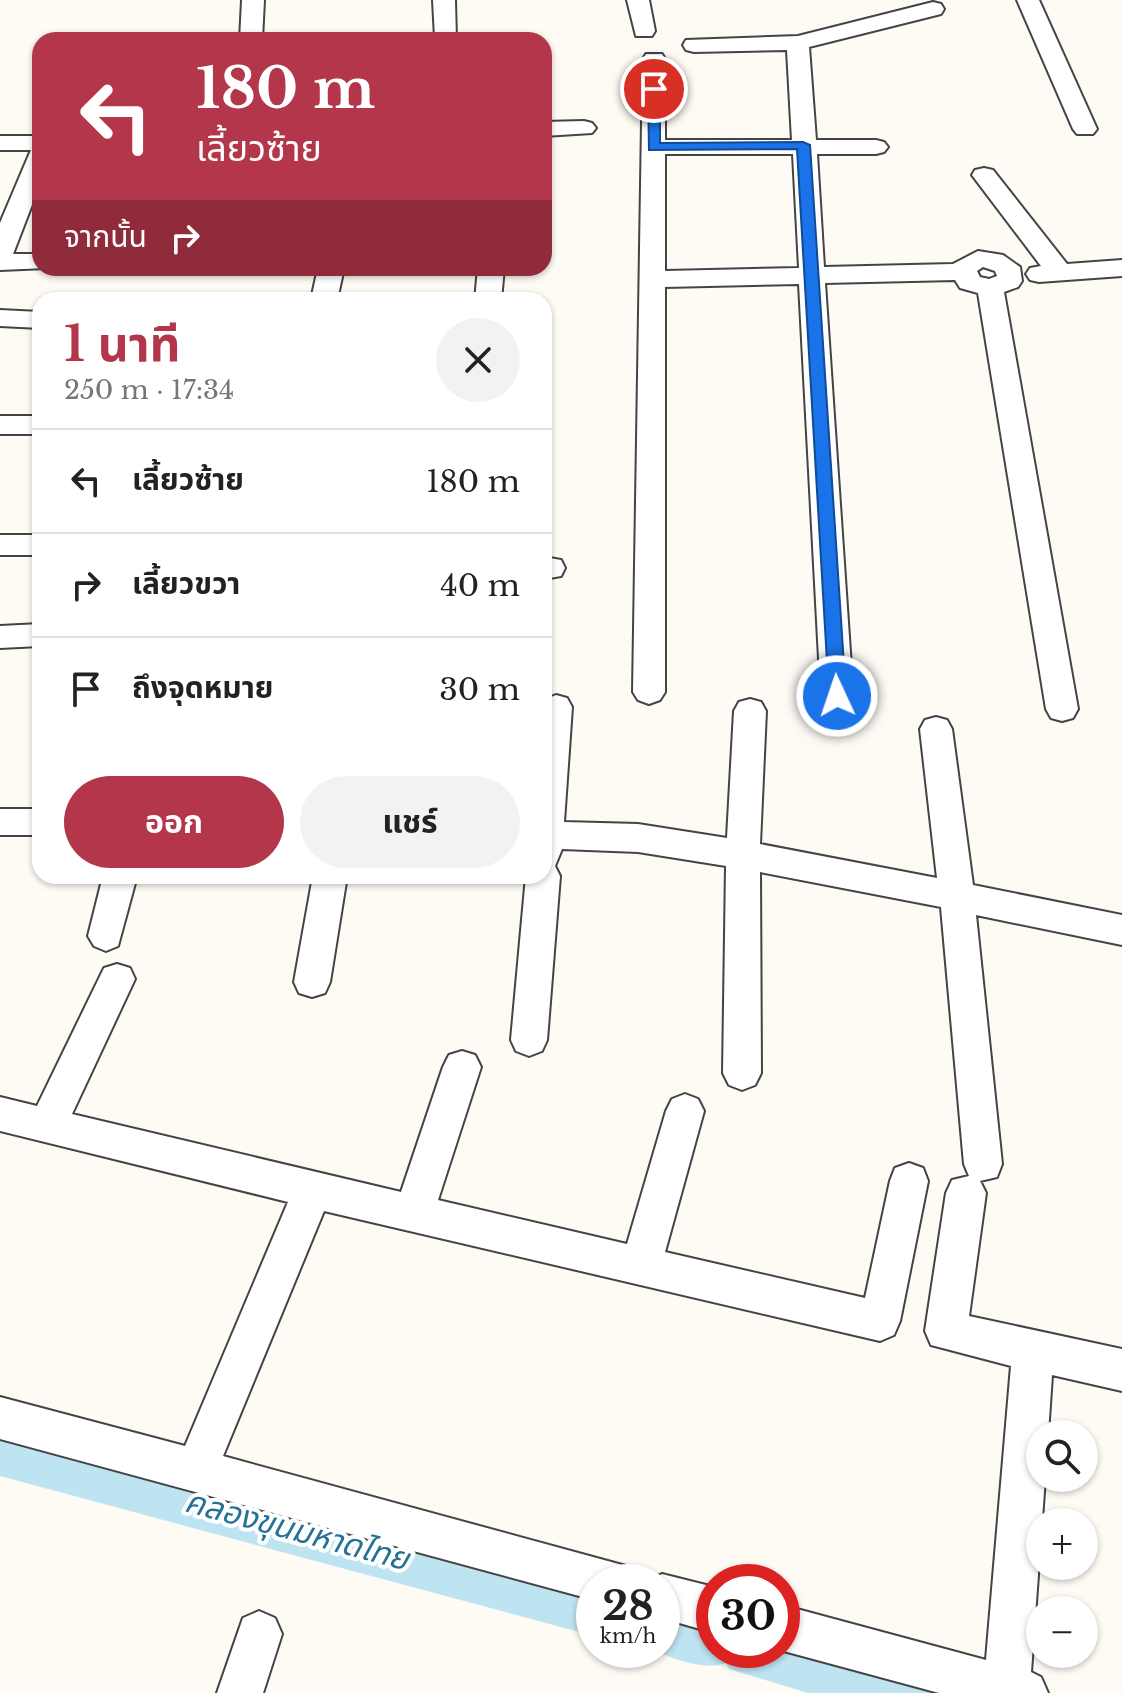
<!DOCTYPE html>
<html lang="th">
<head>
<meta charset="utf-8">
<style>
	:root { --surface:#fff; --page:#f2f2f2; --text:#222; --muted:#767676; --line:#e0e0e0; --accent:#b3364a }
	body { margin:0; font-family:"Libre Baskerville","Noto Sans Thai",serif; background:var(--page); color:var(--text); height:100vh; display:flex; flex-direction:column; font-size:30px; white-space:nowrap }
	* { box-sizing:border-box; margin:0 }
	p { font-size:26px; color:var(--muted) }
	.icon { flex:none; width:44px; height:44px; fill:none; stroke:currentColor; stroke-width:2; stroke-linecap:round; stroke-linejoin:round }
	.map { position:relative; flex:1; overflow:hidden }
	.panel { position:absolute; left:32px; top:292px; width:520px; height:592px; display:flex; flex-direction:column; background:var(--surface); border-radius:24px; box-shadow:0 2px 6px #0004 }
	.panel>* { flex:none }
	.banner { position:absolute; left:32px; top:32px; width:520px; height:244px; border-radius:24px; box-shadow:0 2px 6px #0004; background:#b3364a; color:#fff; overflow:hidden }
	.buttons { position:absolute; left:1026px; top:1420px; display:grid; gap:16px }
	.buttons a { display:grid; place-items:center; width:72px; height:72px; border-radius:50%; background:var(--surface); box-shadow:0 2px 6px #0004; font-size:40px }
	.speed { position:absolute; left:576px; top:1564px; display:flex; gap:16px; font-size:40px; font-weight:700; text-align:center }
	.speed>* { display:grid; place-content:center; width:104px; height:104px; border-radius:50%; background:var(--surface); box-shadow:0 2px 6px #0004; line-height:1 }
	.speed small { font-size:20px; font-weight:400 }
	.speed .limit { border:12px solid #d22; background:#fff; color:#111 }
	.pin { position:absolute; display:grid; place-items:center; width:68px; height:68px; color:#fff; margin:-34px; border:4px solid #fff; border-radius:50%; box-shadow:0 2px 8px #0007 }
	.me { position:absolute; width:88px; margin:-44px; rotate:357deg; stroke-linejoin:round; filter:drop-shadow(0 0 6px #0008) }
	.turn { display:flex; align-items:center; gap:28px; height:168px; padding:0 32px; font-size:36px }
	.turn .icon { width:104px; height:104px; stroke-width:2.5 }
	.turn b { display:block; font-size:56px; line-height:68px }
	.then { display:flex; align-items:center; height:76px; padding:0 32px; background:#0003; gap:16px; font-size:30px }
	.round { display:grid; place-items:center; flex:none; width:84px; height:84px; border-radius:42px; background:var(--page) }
	.summary { display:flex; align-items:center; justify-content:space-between; height:136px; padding:0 32px }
	h1 { font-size:48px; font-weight:700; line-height:60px; color:var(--accent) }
	.action { display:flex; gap:16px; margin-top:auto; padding:16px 32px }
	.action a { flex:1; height:92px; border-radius:48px; background:var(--accent); color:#fff; font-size:32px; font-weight:700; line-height:92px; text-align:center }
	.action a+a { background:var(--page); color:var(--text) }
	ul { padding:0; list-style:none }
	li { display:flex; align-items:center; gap:24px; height:104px; padding:0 32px; border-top:2px solid var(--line) }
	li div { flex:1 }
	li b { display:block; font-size:30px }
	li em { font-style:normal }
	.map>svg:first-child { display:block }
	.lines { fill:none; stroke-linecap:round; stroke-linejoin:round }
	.canal { fill:#bee3f1; fill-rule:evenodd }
	.minor-casing { stroke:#444; stroke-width:4 }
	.minor { fill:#fff; fill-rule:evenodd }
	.route { fill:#1a73e8; stroke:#114b97; stroke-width:2 }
	.labels { text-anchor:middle; stroke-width:8; stroke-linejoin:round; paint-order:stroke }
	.near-water-label { font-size:32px; font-style:italic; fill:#257297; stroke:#fff }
</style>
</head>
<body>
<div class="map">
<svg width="1122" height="1693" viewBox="0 0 1122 1693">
	<rect width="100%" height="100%" fill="#fefbf5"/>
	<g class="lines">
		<path class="canal" d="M0 1426 594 1582V1636L0 1476Z
			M662 1600 714 1614V1650H782V1632L909 1666 928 1674 936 1693H808L729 1669 726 1663C705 1671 674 1659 653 1650H662Z"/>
		<g class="minor-casing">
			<path id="minor" d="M242 0H264L262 40H240Z
				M433 0H455L456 40 435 38Z
				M627 0H649L655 31 652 36H636Z
				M1017 0H1039L1097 129 1093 134H1077L1073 129Z
				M933 2 941 4 944 9 941 14 809 47 816 140H876L884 142 888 147 884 152 876 154H817L824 267 953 264 978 251 1003 255 1020 267 1022 281 1018 287 1004 292 1078 709 1073 718 1062 721 1051 718 1046 709 978 293 960 288 955 280 825 283 853 696 848 705 837 708 826 705 821 696 799 284 665 287V692L660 700 649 704 638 700 633 692 643 59 646 54H662L665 59V140H792L787 50 694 52 686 50 683 45 686 40 798 36ZM665 154H793L799 268 665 271ZM983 267 995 271 997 276 989 279 980 277 977 271Z
				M584 121 592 123 596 128 592 133 544 136V122Z
				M0 136H40V184L13 254H40V268H47L0 270V223L31 150H0Z
				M984 168 993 170 1067 264 1122 260V276L1039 282 1030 280 1026 274 1030 268 1041 266 972 175 975 170Z
				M318 268H344L337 300H311Z
				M478 268H504L501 300H475Z
				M0 310 40 312V328L0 326Z
				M0 416H40V434H0Z
				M0 535H40V555H0Z
				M544 557 561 560 565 568 561 576 544 579Z
				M40 624V646L0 648V626Z
				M556 695 567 698 572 707 564 822 638 824 727 838 734 711 739 702 750 699 761 702 766 711 760 844 937 878 920 729 925 720 936 717 947 720 952 729 973 885 1122 915V945L976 915 1002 1164 997 1177 980 1181 986 1193 969 1316 1122 1349V1391L1052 1375 1048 1434H1040V1478H1045L1031 1672 1041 1677 1048 1693H939L780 1650 782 1605 986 1660 1011 1366 931 1345 925 1331 946 1193 952 1180 969 1176 964 1164 941 907 760 872 761 1073 755 1085 742 1090 729 1085 723 1073 726 866 638 852 562 849 555 866 560 876 547 1040 542 1051 529 1056 516 1051 511 1040 526 876H544V700Z
				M0 809H40V835H0Z
				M103 876H137L118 946 106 951 94 946 88 936Z
				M313 876H347L330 982 325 993 312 997 299 993 294 982Z
				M117 964 130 968 135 979 72 1114 401 1192 443 1067 449 1055 462 1051 475 1055 481 1067 438 1200 627 1244 666 1111 672 1099 685 1094 698 1099 704 1111 665 1252 865 1298 890 1181 895 1168 909 1163 923 1168 928 1181 900 1321 894 1335 880 1341 324 1211 223 1456 626 1566 632 1582H594V1600L0 1439V1397L185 1446 288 1202 0 1131V1097L37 1106 104 968Z
				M662 1574 714 1587V1633L662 1618V1582H645Z
				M259 1611 275 1618 282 1634 263 1693H217L243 1618Z"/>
		</g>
		<use href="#minor" class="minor"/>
	</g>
	<path class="route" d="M654 85 660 89V143L803 142 810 145 846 696 837 703 829 696 797 149 649 150 648 89Z"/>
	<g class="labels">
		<g class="near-water-label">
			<text transform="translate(297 1530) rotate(15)" y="11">คลองขุนมหาดไทย</text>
		</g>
	</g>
</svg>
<div class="buttons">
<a><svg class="icon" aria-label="search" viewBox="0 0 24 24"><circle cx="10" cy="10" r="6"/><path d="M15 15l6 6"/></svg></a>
<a>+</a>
<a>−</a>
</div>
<div class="speed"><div>28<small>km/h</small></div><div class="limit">30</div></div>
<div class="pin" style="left:654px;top:89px;background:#d93025"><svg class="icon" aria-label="arrive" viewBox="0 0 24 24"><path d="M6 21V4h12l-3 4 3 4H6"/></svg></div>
<svg class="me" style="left:837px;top:696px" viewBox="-20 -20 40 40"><circle r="17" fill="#1a73e8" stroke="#fff" stroke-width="3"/><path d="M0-11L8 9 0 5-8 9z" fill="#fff"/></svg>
<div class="banner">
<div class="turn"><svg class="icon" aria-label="left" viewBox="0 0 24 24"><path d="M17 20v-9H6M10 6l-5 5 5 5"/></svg><div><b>180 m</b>เลี้ยวซ้าย</div></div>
<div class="then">จากนั้น<svg class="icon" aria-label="right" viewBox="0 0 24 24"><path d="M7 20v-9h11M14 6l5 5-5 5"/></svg></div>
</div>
<section class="panel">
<div class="summary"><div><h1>1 นาที</h1><p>250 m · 17:34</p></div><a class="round"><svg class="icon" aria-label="close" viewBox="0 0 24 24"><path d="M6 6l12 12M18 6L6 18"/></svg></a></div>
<ul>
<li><svg class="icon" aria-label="left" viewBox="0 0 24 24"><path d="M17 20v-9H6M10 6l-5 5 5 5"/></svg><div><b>เลี้ยวซ้าย</b></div><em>180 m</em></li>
<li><svg class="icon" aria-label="right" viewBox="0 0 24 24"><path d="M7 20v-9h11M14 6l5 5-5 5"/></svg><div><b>เลี้ยวขวา</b></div><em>40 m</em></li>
<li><svg class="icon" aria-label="arrive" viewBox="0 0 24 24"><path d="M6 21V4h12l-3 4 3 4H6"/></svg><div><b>ถึงจุดหมาย</b></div><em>30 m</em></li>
</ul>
<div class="action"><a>ออก</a><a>แชร์</a></div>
</section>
</div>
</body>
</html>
